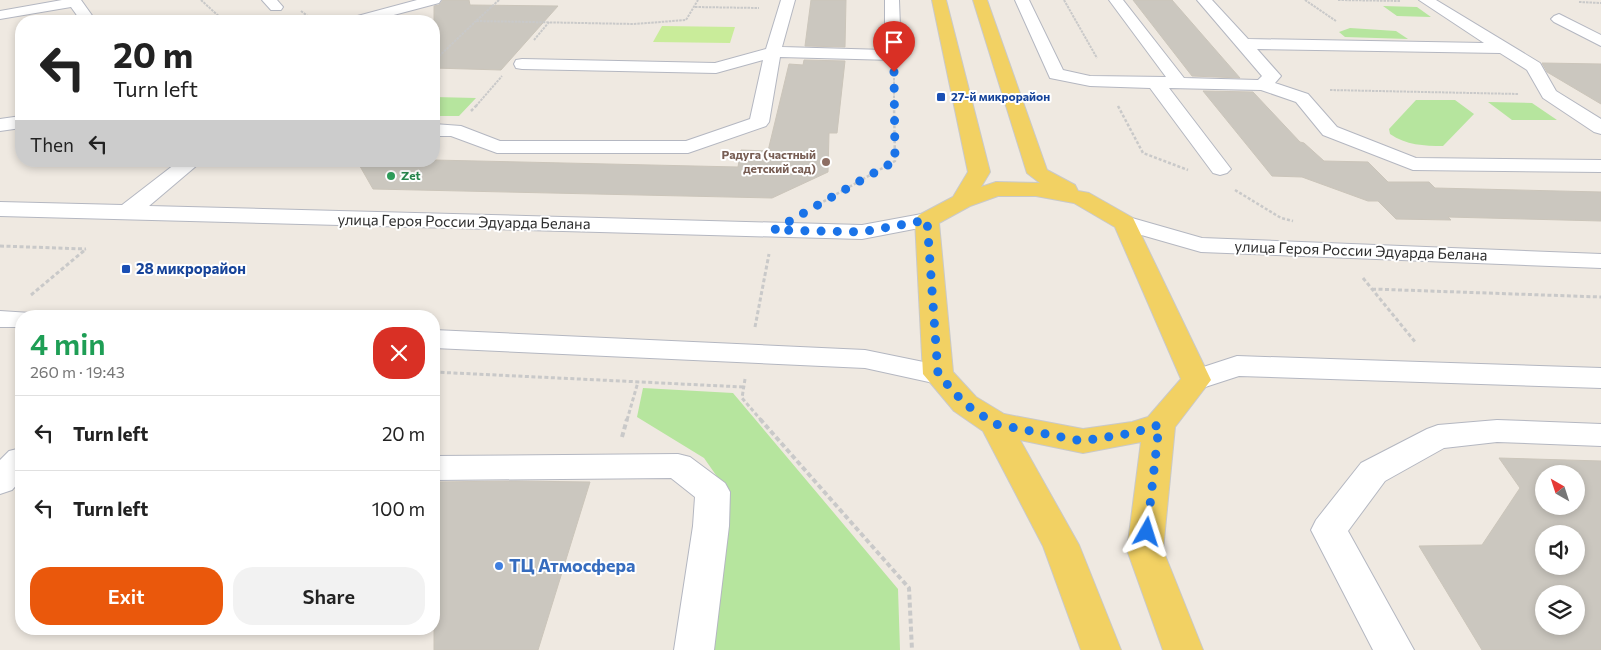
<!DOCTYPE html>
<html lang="en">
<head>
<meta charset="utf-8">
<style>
	:root { --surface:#fff; --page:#f2f2f2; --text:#222; --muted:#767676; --line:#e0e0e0; --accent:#ea580c }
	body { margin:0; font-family:Commissioner,sans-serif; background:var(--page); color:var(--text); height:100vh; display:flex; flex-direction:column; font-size:19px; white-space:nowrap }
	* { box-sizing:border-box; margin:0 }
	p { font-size:16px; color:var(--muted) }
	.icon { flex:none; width:28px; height:28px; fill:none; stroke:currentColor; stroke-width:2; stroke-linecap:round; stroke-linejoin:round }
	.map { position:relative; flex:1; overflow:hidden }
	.details { position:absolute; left:15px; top:310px; width:425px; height:325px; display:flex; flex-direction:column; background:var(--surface); border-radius:20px; box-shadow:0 2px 8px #0003 }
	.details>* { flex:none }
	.hud { position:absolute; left:15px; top:15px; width:425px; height:152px; border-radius:20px; box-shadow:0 2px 8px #0003; background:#fff; color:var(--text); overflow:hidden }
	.needle { width:32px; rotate:321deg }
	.buttons { position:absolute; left:1535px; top:465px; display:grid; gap:10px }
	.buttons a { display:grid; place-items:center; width:50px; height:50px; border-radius:50%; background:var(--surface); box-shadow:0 2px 8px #0003; font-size:25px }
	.pin { position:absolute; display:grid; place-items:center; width:42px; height:42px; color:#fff; margin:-51px -21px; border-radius:50% 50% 50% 0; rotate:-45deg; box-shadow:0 0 5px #0007 }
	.pin .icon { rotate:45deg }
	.me { position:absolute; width:55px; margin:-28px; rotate:6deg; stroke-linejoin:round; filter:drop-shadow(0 0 4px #0008) }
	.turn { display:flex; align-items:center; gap:18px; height:105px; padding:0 15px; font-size:22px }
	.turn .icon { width:65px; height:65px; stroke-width:2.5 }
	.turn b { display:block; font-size:35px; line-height:42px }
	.then { display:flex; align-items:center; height:48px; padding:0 15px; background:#0003; gap:10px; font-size:19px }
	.round { display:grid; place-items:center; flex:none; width:52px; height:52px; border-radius:20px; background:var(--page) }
	.headline { display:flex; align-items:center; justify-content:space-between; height:85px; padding:0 15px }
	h1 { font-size:30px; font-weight:600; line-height:38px; color:#1e9e55 }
	.primary-button { display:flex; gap:10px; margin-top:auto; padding:10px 15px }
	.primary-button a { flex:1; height:58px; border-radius:20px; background:var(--accent); color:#fff; font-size:20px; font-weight:600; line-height:58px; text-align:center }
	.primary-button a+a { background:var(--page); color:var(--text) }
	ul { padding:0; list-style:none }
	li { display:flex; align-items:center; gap:15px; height:75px; padding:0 15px; border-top:1px solid var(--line) }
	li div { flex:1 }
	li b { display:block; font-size:19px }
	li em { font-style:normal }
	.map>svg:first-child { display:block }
	.green { fill:#b6e59e }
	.pitch { fill:#c9ec9a }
	.building { fill:#cbc7bf; stroke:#cbc5ba; fill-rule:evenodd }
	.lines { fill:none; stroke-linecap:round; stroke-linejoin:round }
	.minor-casing { stroke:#b4b7c1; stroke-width:2 }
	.major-casing { stroke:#c9c9c9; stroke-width:2 }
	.path-far3 { stroke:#c9c9c9; stroke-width:2; stroke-dasharray:2.5 1; stroke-linecap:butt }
	.path-far2 { stroke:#c9c9c9; stroke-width:2.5; stroke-dasharray:3 2; stroke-linecap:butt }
	.path-far1 { stroke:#c9c9c9; stroke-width:3; stroke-dasharray:4 2.5; stroke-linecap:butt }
	.path { stroke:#c9c9c9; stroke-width:4; stroke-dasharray:5 3; stroke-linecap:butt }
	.minor { fill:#fff; fill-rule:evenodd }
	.major { fill:#f2d163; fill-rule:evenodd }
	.route { stroke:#1a73e8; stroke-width:9; stroke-dasharray:0 16.2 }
	.transit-dot { fill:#1a4fb4; stroke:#fff; stroke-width:2 }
	.education-dot { fill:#8d6e63; stroke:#fff; stroke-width:2 }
	.leisure-dot { fill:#2e9e5b; stroke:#fff; stroke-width:2 }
	.shop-dot { fill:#3f7fe0; stroke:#fff; stroke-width:2 }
	.labels { text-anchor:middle; stroke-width:4; stroke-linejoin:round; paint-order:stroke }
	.far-transit-label { font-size:12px; font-weight:bold; fill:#164399; stroke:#fff; text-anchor:start }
	.far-education-label { font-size:12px; font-weight:bold; fill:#785e54; stroke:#fff; text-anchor:end }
	.far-leisure-label { font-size:12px; font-weight:bold; fill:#27864d; stroke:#fff; text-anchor:start }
	.street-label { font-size:15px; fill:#2e2e2e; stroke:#fff }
	.transit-label { font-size:15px; font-weight:bold; fill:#164399; stroke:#fff; text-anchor:start }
	.near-shop-label { font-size:18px; font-weight:bold; fill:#366cbe; stroke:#fff; text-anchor:start }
</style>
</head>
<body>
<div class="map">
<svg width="1601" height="650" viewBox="0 0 1601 650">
	<rect width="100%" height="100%" fill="#efe9e1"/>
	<path class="green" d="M1383 6 1417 7 1431 17 1397 16Z
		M1350 28 1396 31 1408 39 1345 37 1339 32Z
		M434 97 476 98 459 116H434Z
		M1416 100H1455L1474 114 1443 146C1424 146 1406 145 1390 134L1389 129Z
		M1488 102 1532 103 1557 120H1512Z
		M643 388 733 393 898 589 900 650H705L725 488 704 458 637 417Z"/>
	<path class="pitch" d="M662 26 735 27 730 43 653 42Z"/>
	<path class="building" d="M443 0H469L470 5 558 6 501 70 434 68V6L439 5Z
		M811 0H846L845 47 805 46Z
		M1133 0H1172L1240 78 1192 76Z
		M804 60 845 61 837 133H829L828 172 772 198 373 189 357 161 434 160 738 167 741 150 768 151 789 64 803 65Z
		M1542 63 1601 64V104L1547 72Z
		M1203 91 1253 92 1300 142 1304 143 1324 161 1368 162 1388 182H1429L1435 188 1601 192V221L1448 217 1451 220 1396 219 1378 201H1368L1302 177 1272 176Z
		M1499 458 1601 461V650H1482L1419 546 1482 545 1520 488ZM1544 474H1576V506H1544ZM1544 534H1576V566H1544ZM1544 594H1576V626H1544Z
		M515 481 590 482 538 650H434V482Z"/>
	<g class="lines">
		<g class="minor-casing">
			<path id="minor" d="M62 0H81L96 21H81L71 7 0 19V11Z
				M262 0H277L283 7 281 10H271Z
				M417 0H441L439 3 371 21H347L350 18Z
				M781 0H795L782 47 885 50V0H899L901 55 899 59 893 60 780 57 769 122 766 126 688 153H497L451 136H434V124L461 126 500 141H686L750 119 763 60 716 73 522 69 516 68 514 64 516 60 522 59 715 63 766 49Z
				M1015 0H1029L1063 70 1090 76 1166 77 1109 0H1123L1184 78 1258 80 1262 76 1197 0H1212L1248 39 1484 43 1419 0H1436L1540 63 1556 91 1601 119V134L1594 132 1543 98 1527 70 1500 53 1257 49 1281 76 1275 83 1308 94 1337 127 1416 158 1601 160V172L1413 170 1323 135 1296 102 1261 90 1169 88 1231 169 1227 173 1220 175 1213 173 1150 88 1090 86 1050 78Z
				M1559 14 1601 35V46L1554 22 1551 19 1554 16Z
				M21 116V128L0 131V119Z
				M179 161H202L149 206 862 225 927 213 935 215 939 220 935 225 862 239 0 216V202L122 205Z
				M1125 216 1202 238 1601 254V268L1201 252 1117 228 1113 223 1117 218Z
				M0 311 31 313 33 316H21V327H0Z
				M434 330 865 350 948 367 953 374 948 381 938 384 865 368 434 348Z
				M1237 356 1601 368V388L1239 376 1196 390 1185 387 1181 380 1185 373Z
				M1497 420 1601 424V446L1497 442 1444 448 1385 481 1348 531 1414 650H1373L1311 530 1316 520 1361 463 1427 429 1438 425Z
				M21 448V480L12 490 0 494V460L9 451Z
				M678 454 690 457 725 483 730 492 729 526 714 650H674L693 526 695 497 671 478 434 480V456H436Z"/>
		</g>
		<g class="major-casing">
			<path id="major" d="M932 0H946L990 172 981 187 996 182 1040 183 1027 173 973 0H987L1047 170 1075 185 1078 191 1089 193 1133 218 1211 380 1175 427 1163 550 1203 650H1163L1127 550 1141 442 1083 453 1020 440 1079 545 1121 650H1081L1043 546 983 431 954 411 923 374 915 220 919 215 953 197 968 172ZM998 196H1036L1074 203 1115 227 1181 379 1148 417 1132 422 1083 429 1004 414 976 397 953 372 939 223 970 206Z"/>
		</g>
		<path class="path-far3" d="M201 0 224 21
			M499 0 476 21 634 24 686 20 698 0
			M1064 0 1097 58
			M1305 0 1336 21
			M1338 0 1401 1
			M1579 2 1601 3
			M695 7 759 8
			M301 11 314 21
			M534 40 549 22
			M434 61 476 21
			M894 78V106
			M1330 90 1519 94
			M476 106 502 76"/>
		<path class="path-far2" d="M1118 106 1143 153 1188 170
			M471 111 477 105
			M1235 190 1281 218 1293 221
			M819 204 895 161 894 105"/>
		<path class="path-far1" d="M0 246 86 249
			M1363 278 1416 343
			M1372 289 1601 297
			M31 295 86 249
			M755 327 769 254
			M434 372 744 387
			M745 379 742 398 761 420
			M627 420 638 382"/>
		<path class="path" d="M760 419 909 588 912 650
			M622 437 627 419"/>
		<use href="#minor" class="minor"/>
		<use href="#major" class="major"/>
	</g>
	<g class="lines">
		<path class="route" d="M894 72 895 161 774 230 862 232 927 220 938 374 965 404 995 424 1082 441 1132 433 1159 425 1147 532"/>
	</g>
	<g class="transit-dot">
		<rect x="936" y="92" width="10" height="10" rx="2.5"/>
		<rect x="121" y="264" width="10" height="10" rx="2.5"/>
	</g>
	<circle class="education-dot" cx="826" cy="162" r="5"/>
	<circle class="leisure-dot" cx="391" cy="176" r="5"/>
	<circle class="shop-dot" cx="499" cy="566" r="5"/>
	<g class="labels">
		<g class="far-transit-label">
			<text x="951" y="101">27-й микрорайон</text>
		</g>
		<g class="far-education-label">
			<text x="816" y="159">Радуга (частный<tspan x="816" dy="14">детский сад)</tspan></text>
		</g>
		<g class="far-leisure-label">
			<text x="401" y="180">Zet</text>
		</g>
		<g class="street-label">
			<text transform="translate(464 222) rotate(1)" y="5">улица Героя России Эдуарда Белана</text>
			<text transform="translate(1361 251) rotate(2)" y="5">улица Героя России Эдуарда Белана</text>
		</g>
		<g class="transit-label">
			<text x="136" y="274">28 микрорайон</text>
		</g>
		<g class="near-shop-label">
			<text x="509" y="572">ТЦ Атмосфера</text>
		</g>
	</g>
</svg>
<div class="buttons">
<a><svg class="needle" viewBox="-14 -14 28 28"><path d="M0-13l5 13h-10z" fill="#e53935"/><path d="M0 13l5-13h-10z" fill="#767676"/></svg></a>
<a><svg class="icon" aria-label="sound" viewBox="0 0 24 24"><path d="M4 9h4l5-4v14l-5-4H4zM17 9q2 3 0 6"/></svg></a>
<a><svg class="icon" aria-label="layers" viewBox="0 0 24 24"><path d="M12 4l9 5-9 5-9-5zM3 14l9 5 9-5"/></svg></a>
</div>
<div class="pin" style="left:894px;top:72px;background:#d93025"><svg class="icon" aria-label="arrive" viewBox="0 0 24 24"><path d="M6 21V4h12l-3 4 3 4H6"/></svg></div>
<svg class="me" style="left:1147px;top:532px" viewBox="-20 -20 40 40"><path d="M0-17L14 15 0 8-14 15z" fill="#1a73e8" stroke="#fff" stroke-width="4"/></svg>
<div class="hud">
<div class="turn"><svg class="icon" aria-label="left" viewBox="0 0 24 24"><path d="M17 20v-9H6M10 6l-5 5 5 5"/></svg><div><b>20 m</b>Turn left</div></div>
<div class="then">Then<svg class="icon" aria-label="left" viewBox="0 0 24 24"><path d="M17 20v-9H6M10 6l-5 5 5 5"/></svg></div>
</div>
<section class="details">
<div class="headline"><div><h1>4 min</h1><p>260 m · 19:43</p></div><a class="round" style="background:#d93025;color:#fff"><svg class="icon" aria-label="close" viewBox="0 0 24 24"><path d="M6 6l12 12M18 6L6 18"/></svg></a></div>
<ul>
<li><svg class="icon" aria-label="left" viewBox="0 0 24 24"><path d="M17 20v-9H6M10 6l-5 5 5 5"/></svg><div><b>Turn left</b></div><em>20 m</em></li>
<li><svg class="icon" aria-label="left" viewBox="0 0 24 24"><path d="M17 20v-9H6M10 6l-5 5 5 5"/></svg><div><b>Turn left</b></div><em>100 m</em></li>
</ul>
<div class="primary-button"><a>Exit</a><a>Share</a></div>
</section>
</div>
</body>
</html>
